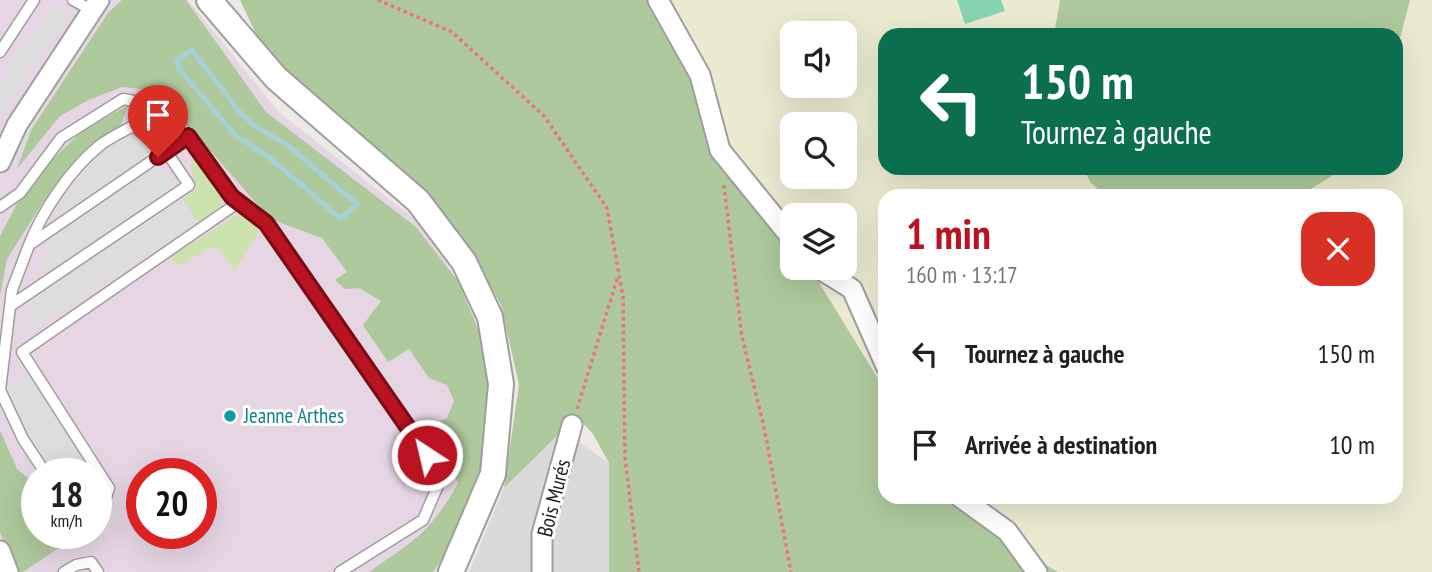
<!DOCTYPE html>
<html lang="fr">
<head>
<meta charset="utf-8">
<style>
	:root { --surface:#fff; --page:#f2f2f2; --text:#202124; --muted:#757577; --accent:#b91221 }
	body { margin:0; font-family:"PT Sans Narrow",sans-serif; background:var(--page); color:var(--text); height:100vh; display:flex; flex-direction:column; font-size:26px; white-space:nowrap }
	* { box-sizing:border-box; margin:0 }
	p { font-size:23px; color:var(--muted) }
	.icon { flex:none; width:38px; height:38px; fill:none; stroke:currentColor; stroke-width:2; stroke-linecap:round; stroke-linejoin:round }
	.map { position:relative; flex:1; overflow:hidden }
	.panel { position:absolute; left:878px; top:189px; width:525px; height:315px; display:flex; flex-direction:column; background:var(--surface); border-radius:21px; box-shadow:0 7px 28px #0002 }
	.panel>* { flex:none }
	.guide { position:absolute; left:878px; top:28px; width:525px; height:147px; border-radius:21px; box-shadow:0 7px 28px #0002; background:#0b6e4f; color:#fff; overflow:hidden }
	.fabs { position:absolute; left:780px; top:21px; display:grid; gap:14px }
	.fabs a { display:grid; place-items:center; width:77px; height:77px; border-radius:14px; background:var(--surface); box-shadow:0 7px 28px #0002; font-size:35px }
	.speed { position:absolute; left:21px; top:458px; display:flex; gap:14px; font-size:35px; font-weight:700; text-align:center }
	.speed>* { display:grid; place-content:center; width:91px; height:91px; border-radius:50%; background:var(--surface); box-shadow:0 7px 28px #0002; line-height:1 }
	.speed small { font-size:18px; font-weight:400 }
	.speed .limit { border:10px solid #d22; background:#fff; color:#111 }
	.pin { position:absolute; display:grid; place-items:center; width:60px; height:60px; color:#fff; margin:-72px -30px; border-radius:50% 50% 50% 0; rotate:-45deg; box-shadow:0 0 7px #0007 }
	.pin .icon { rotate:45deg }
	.me { position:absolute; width:77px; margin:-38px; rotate:325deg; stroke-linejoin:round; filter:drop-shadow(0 0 5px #0008) }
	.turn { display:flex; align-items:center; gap:24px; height:147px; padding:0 28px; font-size:32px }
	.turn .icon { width:91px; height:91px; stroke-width:2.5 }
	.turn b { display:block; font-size:49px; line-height:60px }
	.round { display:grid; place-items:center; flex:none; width:74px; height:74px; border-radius:21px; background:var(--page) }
	.overview { display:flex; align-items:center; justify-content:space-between; height:119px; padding:0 28px }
	h1 { font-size:42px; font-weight:700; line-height:52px; color:var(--accent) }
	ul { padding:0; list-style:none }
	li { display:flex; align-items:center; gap:21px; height:91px; padding:0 28px }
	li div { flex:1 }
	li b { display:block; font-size:26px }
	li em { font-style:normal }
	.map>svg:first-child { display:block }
	.residential { fill:#dbdada }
	.industrial { fill:#e6d6e4; fill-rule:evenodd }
	.farmland { fill:#ebead1; fill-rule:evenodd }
	.grass { fill:#cde3ae }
	.forest { fill:#aec99c }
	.pitch { fill:#88d6b1 }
	.parking { fill:#ddd }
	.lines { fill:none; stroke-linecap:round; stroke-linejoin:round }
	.stream { stroke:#a8d1d7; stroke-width:5 }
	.service-casing { stroke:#9e9e9e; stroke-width:13 }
	.minor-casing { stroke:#9e9e9e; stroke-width:23 }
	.tertiary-casing { stroke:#9e9e9e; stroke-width:28 }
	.path { stroke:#ed7675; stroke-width:3.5; stroke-dasharray:3.5 3.5; stroke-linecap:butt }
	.service { stroke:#fff; stroke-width:10 }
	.minor { stroke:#fff; stroke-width:19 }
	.tertiary { stroke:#fff; stroke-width:24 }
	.route-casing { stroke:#780c15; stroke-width:18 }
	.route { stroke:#b91221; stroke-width:12 }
	.culture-dot { fill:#0f9aa8; stroke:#fff; stroke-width:2.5 }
	.labels { text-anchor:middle; stroke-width:6; stroke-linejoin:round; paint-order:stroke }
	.culture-label { font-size:21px; fill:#0d838f; stroke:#fff; text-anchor:start }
	.street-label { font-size:21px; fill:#1d1d1d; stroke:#fff }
</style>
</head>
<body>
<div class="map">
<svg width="1432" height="572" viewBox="0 0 1432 572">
	<rect width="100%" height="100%" fill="#ede9e4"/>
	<path class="residential" d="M562 431 609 463V572H469L504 488Z"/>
	<path class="industrial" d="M0 0H188L279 112 422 225 470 300 492 372 491 423 469 515 442 572H0ZM37 474H96V534H37ZM142 474H201V534H142Z"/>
	<path class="farmland" d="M657 0H1060L1054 35H886V168H1083L1091 183 1106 196H886L885 390 806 268H845V215H793L792 253 727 169ZM793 33H845V86H793ZM793 124H845V177H793Z
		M1410 0H1432V572H1058L1017 548 974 497H1396V196H1299L1345 168H1396L1397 50Z"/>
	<path class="grass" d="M194 159 224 200 212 215 198 222 183 199 197 188 190 164Z
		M244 211 259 231 235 270 216 246 177 266 170 257Z"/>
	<path class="forest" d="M122 0H186L266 112 416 227 458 281 483 341 492 405 481 465 462 530 433 572H369C415 540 430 533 458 483L433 426 447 418 454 401 447 385 429 378 409 349 388 362 363 325 381 301 359 288 345 289 335 280 347 272 322 238 270 219 158 91 122 87 89 100 60 116 17 169 31 130 108 13Z
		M240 0H657L727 169 793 254V268H806L815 276 885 390 886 497H974L1017 548 1058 572H609V463L593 434 581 421 562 431 504 488 519 385 501 305 463 239 418 188 264 51Z
		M1060 0H1410L1397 50 1396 35H1054Z
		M128 105 120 129 78 160 42 204 7 259 0 296V236L28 183 80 133Z
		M1083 168H1345L1299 196H1106L1091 183Z
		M0 430 17 469 37 485V534H64L68 542 23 572H15L0 532Z"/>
	<path class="pitch" d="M957 0H1001L1005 11 965 24Z"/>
	<path class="parking" d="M52 5 71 14 39 55 0 120V86L16 53 43 23Z
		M87 31 92 34 40 112 9 173 4 171 23 129Z
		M139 131 198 222 28 333 53 217 90 162Z
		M26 372 91 474H37L0 411 4 391Z"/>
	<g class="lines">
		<path class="stream" d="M192 50 238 110 257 128 285 143 357 204 341 219 270 158 235 135 180 70 176 61Z"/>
		<g class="service-casing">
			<path id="service" d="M73 0 91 10
				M0 52 34 0
				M0 207 20 193 61 138 123 99 167 107 232 197 266 223 442 476 423 520 340 572
				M10 306 189 185 166 151 133 126C122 132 109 138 99 146 70 170 43 210 29 245
				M46 474 23 439 0 390 12 290 29 245 188 136
				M96 505 105 500 109 488 22 352 239 202
				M64 572 76 565 91 562 98 572"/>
		</g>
		<g class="minor-casing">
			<path id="minor" d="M658 0 700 75 720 150 793 240
				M0 162 17 125 99 0
				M818 268 852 289 886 366
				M960 497 1007 531 1037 572
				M0 551 8 572
				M542 572V534L572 425"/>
		</g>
		<g class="tertiary-casing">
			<path id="tertiary" d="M209 0 276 78 418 201 464 262 490 317 501 384 493 474 451 572"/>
		</g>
		<path class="path" d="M378 0 452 32 544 116 607 208 623 297 625 458 639 572
			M724 185 742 337 764 427 791 572
			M577 409 618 276"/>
		<use href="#service" class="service"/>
		<use href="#minor" class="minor"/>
		<use href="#tertiary" class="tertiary"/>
	</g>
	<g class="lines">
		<g class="route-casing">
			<path id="route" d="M158 157 188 136 232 197 266 223 427 455"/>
		</g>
		<use href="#route" class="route"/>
	</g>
	<circle class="culture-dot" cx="230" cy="416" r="7"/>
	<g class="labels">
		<g class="culture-label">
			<text x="244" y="423">Jeanne Arthes</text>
		</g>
		<g class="street-label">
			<text transform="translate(554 498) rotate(-76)" y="7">Bois Murés</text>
		</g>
	</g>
</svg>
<div class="fabs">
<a><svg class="icon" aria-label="sound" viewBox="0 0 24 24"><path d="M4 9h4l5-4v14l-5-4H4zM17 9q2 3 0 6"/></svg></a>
<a><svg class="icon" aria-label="search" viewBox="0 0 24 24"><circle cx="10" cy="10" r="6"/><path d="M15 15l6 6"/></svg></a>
<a><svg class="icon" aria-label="layers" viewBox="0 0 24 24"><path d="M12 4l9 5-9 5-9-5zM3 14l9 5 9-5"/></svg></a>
</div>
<div class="speed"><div>18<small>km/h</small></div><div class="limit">20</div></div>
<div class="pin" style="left:158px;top:157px;background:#d93025"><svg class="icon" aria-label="arrive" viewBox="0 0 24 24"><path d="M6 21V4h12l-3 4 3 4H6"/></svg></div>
<svg class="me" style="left:427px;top:455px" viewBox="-20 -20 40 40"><circle r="17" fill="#b91221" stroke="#fff" stroke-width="3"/><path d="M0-11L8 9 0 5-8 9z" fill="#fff"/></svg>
<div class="guide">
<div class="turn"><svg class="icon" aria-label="left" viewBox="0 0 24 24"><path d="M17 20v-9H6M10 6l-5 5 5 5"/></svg><div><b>150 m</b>Tournez à gauche</div></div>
</div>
<section class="panel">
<div class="overview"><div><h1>1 min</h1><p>160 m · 13:17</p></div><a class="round" style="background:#d93025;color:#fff"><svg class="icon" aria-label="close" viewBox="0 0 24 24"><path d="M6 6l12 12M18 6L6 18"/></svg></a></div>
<ul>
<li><svg class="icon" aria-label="left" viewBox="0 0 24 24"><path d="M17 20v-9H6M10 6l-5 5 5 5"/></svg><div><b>Tournez à gauche</b></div><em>150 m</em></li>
<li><svg class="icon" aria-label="arrive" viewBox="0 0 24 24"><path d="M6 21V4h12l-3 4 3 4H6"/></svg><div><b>Arrivée à destination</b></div><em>10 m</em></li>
</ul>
</section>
</div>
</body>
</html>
